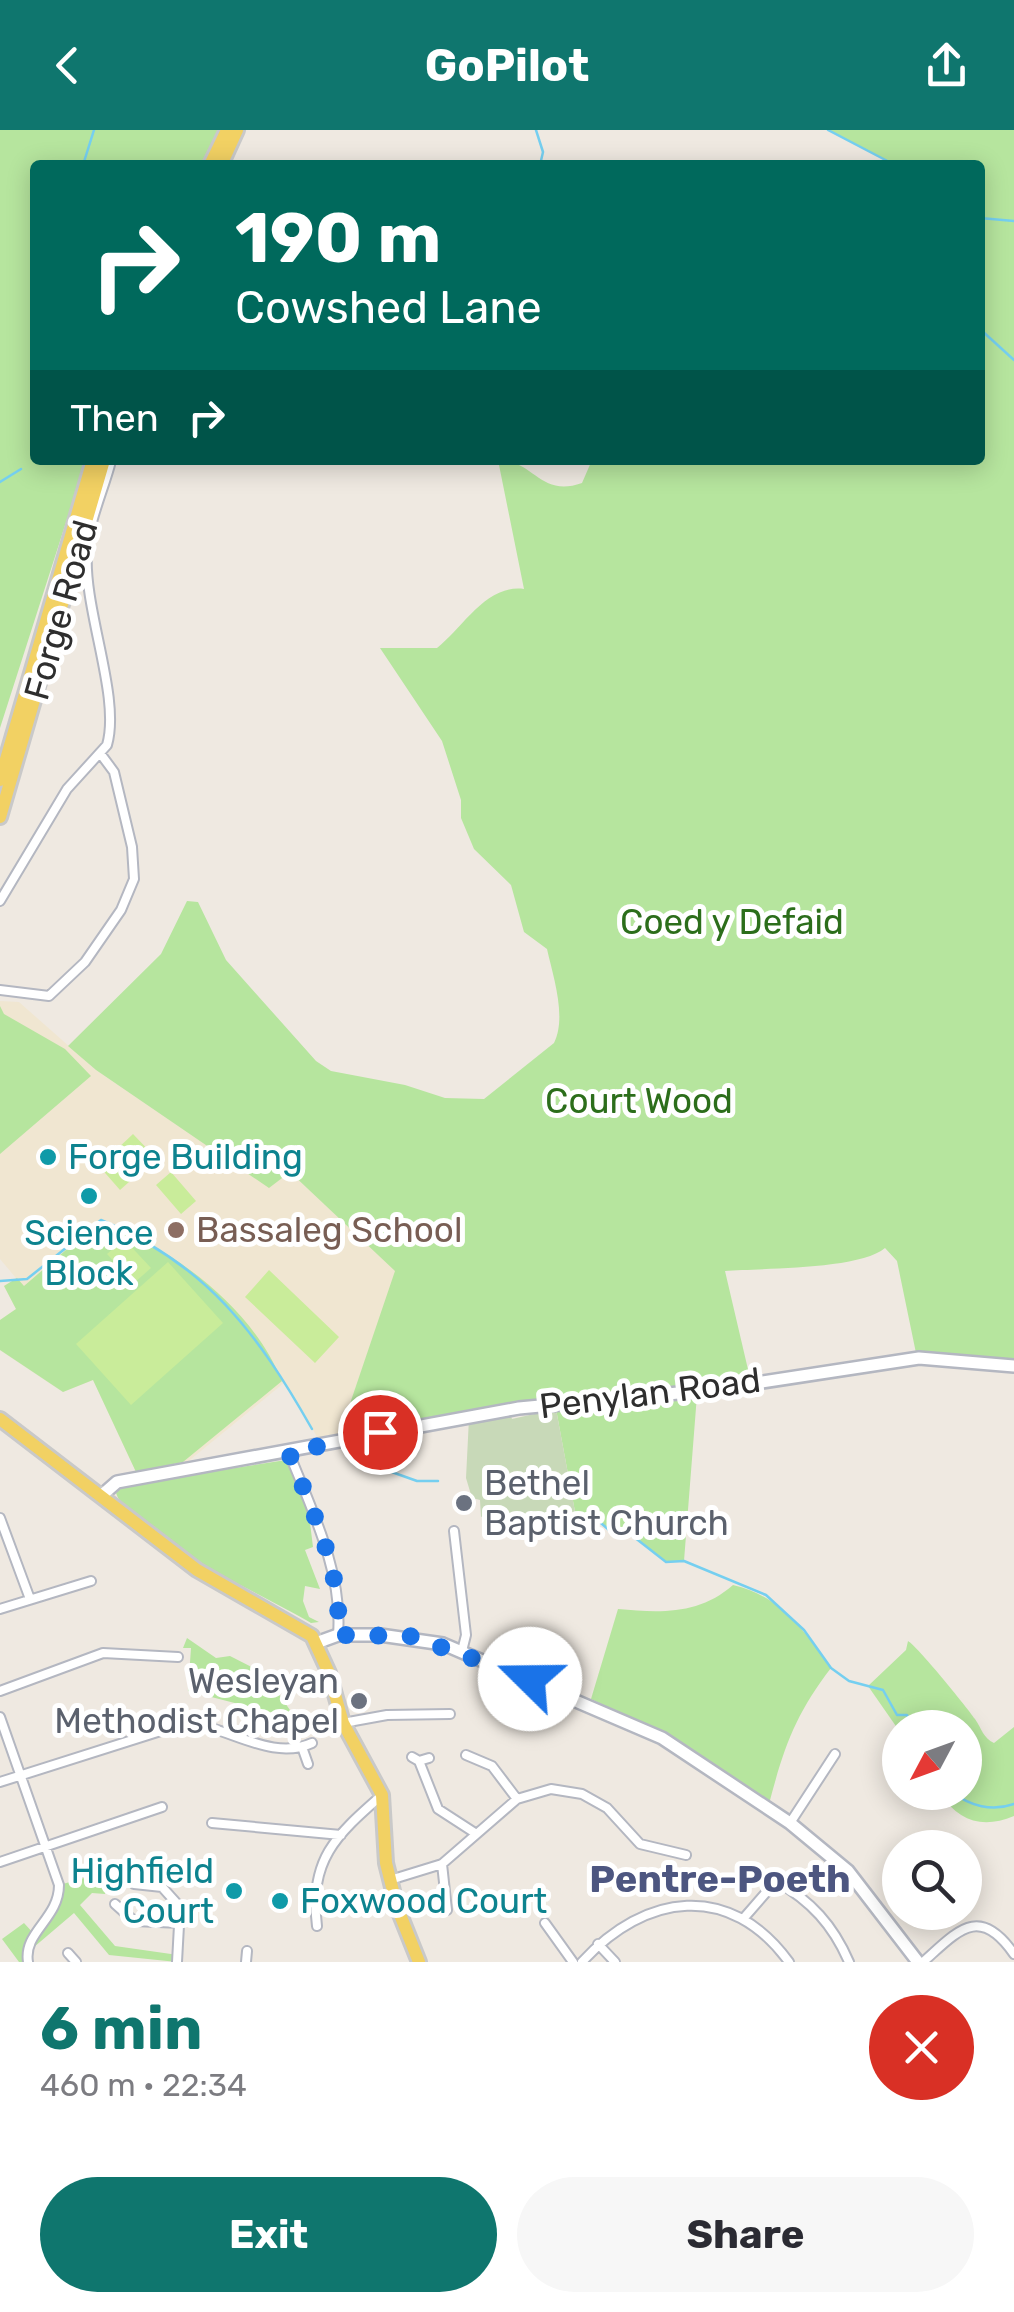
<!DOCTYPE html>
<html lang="en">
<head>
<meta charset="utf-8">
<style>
	:root { --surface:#fff; --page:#f7f7f7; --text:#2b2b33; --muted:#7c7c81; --accent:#0f766e }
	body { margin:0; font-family:Rubik,sans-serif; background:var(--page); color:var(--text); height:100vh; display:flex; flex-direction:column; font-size:38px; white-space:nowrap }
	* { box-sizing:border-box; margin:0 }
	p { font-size:32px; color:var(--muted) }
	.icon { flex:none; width:55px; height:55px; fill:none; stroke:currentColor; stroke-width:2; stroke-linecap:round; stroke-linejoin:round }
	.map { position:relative; height:1832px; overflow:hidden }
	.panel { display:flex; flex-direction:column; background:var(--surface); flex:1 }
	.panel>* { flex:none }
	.guide { position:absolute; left:30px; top:30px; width:955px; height:305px; border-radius:10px; box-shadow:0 5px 25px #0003; background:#00695c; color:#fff; overflow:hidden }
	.needle { width:65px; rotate:229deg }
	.controls { position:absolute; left:882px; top:1580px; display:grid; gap:20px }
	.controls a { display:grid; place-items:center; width:100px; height:100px; border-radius:50%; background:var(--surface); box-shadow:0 5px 25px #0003; font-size:50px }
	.pin { position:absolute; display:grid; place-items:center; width:85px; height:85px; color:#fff; margin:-42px; border:5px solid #fff; border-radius:50%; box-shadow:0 2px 10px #0007 }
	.me { position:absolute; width:110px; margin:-55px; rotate:292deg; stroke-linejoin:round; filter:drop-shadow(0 0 8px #0008) }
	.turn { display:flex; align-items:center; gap:35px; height:210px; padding:0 40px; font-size:45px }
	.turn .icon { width:130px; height:130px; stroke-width:2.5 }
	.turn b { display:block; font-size:70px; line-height:85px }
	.then { display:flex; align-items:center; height:95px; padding:0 40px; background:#0003; gap:20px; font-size:38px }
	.round { display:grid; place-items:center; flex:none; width:105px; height:105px; border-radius:52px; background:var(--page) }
	.overview { display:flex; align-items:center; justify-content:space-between; height:170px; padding:0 40px }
	h1 { font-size:60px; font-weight:700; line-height:75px; color:var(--accent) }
	.cta { display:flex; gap:20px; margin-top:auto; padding:20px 40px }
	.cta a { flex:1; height:115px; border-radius:60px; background:var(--accent); color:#fff; font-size:40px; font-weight:700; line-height:115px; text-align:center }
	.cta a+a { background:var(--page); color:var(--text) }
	header { display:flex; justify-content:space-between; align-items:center; height:130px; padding:0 40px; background:var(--accent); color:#fff; font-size:45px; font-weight:700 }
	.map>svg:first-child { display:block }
	.education { fill:#f0e6d1 }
	.green { fill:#b6e59e }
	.cemetery { fill:#c8d9b8 }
	.pitch { fill:#c9ec9a }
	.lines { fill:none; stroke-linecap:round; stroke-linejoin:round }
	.stream { stroke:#75cff0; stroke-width:2.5 }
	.street-casing { stroke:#b4b7c1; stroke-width:12 }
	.secondary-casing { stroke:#b4b7c1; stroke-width:16 }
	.primary-casing { stroke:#c9c9c9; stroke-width:18 }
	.street { stroke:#fff; stroke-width:8 }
	.secondary { stroke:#fff; stroke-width:11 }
	.primary { stroke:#f2d163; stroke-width:12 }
	.route { stroke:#1a73e8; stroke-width:18; stroke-dasharray:0 32.4 }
	.culture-dot { fill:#0f9aa8; stroke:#fff; stroke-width:4 }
	.education-dot { fill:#8d6e63; stroke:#fff; stroke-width:4 }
	.worship-dot { fill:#6b7280; stroke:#fff; stroke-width:4 }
	.labels { text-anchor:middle; stroke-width:10; stroke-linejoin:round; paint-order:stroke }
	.street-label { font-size:35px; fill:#2e2e2e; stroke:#fff }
	.park-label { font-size:35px; fill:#2c6e1b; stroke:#fff }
	.culture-label { font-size:35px; fill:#0d838f; stroke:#fff; text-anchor:start }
	.education-label { font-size:35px; fill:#785e54; stroke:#fff; text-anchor:start }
	.worship-label { font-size:35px; fill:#5b616d; stroke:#fff; text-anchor:start }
	.neighbourhood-label { font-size:38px; font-weight:bold; fill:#4d5680; stroke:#fff }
</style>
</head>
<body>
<header><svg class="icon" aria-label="back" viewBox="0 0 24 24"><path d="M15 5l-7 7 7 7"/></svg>GoPilot<svg class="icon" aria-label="share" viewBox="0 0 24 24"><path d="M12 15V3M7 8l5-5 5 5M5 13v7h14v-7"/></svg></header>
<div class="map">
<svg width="1014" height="1832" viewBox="0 0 1014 1832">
	<rect width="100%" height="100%" fill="#efe9e1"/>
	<path class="education" d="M0 871 19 872 96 940 269 1057 290 1042 396 1141 339 1306 320 1312 285 1252 185 1334 136 1342 93 1250 63 1262 0 1220V1190L16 1179 4 1156 16 1148 0 1129Z"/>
	<path class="green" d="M0 0H218L202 35H35V330H86L0 598Z
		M828 0H1014V1233L916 1223 897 1131 885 1118C859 1140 761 1138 725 1141L750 1248 457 1282 339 1306 395 1141 290 1042 269 1058 96 940 68 916 161 824 187 771 198 772 226 830 316 931 331 941 405 955 445 968 484 969 554 913C567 887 553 846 547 819L524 802 511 755 474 719 461 688V670L442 611 380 518H437C463 498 486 454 524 459L498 330C534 330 540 368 582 353L592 330H980V35H895Z
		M0 876 4 884 65 919 91 946 0 1024Z
		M101 1090C173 1120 251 1175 282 1251L183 1332 136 1342 93 1250 63 1262 0 1220V1190L16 1179 4 1156 17 1148 24 1156Z
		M697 1265 684 1431 666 1432 626 1400H609L595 1388 576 1387 556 1279Z
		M286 1330 309 1385 313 1417 305 1420 320 1459 305 1456 303 1471 309 1487 319 1492 311 1493C269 1467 131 1407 116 1363L125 1355Z
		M733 1455C779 1465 805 1501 831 1538 795 1585 784 1617 769 1674L672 1608 591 1569 618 1479C660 1483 699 1485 733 1455Z
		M187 1508 216 1528 230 1526 265 1544 292 1583 270 1582 188 1561 191 1518H183Z
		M908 1511C917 1516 966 1576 975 1589 982 1599 983 1608 994 1613L1014 1597V1686C983 1699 959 1692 940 1663L965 1662V1598H900V1602L868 1556 906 1520Z
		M110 1741 105 1764 92 1763 80 1775 115 1816 178 1825 177 1832 109 1825 74 1783 27 1823 28 1832H19L2 1809 24 1793 34 1804 49 1788 59 1755Z"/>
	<path class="cemetery" d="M556 1279 576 1387 531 1384V1388L495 1381 481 1387 480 1370 472 1368 466 1348 469 1288 510 1283 512 1289Z"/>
	<path class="pitch" d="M133 1004 156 1028 120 1060 99 1036Z
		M171 1042 196 1071 181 1084 156 1055Z
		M124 1109 151 1138 134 1153 107 1124Z
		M168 1132 223 1193 131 1275 76 1214Z
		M269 1140 339 1207 315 1233 245 1167Z"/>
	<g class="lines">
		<path class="stream" d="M536 0 543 22 540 35
			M828 0 895 35
			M83 35 94 0
			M980 88 1014 91
			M980 199 1014 230
			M0 352 21 339
			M0 1151 27 1149 101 1090C206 1134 257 1202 312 1299
			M369 1320 372 1335 417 1351H438
			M530 1384 595 1388 609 1400H625L666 1432 684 1431 766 1465 804 1500 831 1538 849 1551 883 1560 897 1585H907L913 1598
			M952 1662C970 1676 992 1682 1014 1674"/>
		<g class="street-casing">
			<path id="street" d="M0 771 67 659 107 615C121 567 83 479 87 422 88 393 104 359 111 331
				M0 860 49 866 85 832 121 780 134 749 132 717 114 642 100 623
				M289 1323C312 1380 343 1443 338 1505
				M0 1388 30 1469
				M454 1401 466 1505 462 1521
				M0 1479 91 1451
				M0 1561 103 1523 178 1527
				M0 1587 59 1755C59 1789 23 1802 28 1832
				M343 1593 387 1585 450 1584
				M302 1617 308 1634
				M466 1625 492 1636 517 1669
				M412 1627 419 1631 429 1628
				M419 1631 438 1679 475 1703
				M0 1652 186 1593C228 1596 271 1632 312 1613
				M212 1693 341 1705
				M790 1693 835 1624
				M0 1732 162 1677
				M442 1734 447 1780
				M390 1750 442 1734 517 1669 551 1659 582 1664 607 1678 640 1714 686 1725
				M134 1754 162 1757 180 1777 177 1832
				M115 1774 134 1791 181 1793
				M743 1789 776 1751C811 1771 833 1795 849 1832
				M545 1793 573 1832
				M317 1796C309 1730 335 1706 382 1665
				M598 1814 615 1832
				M68 1823 76 1832
				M246 1832 247 1821
				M582 1832C645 1763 730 1751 789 1832
				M923 1832C958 1801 979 1774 1014 1824"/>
		</g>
		<g class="secondary-casing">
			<path id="secondary" d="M101 1366 117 1352 519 1278 710 1260 919 1228 1014 1236
				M316 1513 338 1505H380L443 1514 662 1608 790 1693 848 1741 918 1832"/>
		</g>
		<g class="primary-casing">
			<path id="primary" d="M210 35 227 0
				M221 35 237 0
				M0 650 93 330
				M0 687 104 330
				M0 1289 197 1440 312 1506 329 1543 343 1593 382 1665 386 1733 397 1777 419 1832"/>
		</g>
		<use href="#street" class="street"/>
		<use href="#secondary" class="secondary"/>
		<use href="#primary" class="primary"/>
	</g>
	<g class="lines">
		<path class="route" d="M380 1302 289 1323C312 1380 343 1443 338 1505L410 1506 530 1549"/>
	</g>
	<g class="culture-dot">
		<circle cx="48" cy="1027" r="10"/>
		<circle cx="89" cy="1066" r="10"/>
		<circle cx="234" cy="1761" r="10"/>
		<circle cx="280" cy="1771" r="10"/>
	</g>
	<circle class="education-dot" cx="176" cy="1100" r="10"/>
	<g class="worship-dot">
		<circle cx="464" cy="1373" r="10"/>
		<circle cx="359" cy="1571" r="10"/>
	</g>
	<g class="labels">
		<g class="street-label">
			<text transform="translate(61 480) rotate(-74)" y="12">Forge Road</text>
			<text transform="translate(650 1263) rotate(-7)" y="12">Penylan Road</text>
		</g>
		<g class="park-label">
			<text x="732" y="804">Coed y Defaid</text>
			<text x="639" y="983">Court Wood</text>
		</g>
		<g class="culture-label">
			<text x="68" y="1039">Forge Building</text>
			<text x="89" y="1115" text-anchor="middle">Science<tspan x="89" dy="40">Block</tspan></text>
			<text x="214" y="1753" text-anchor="end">Highfield<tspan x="214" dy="40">Court</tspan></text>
			<text x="300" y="1783">Foxwood Court</text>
		</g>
		<g class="education-label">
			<text x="196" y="1112">Bassaleg School</text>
		</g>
		<g class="worship-label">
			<text x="484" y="1365">Bethel<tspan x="484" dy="40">Baptist Church</tspan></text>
			<text x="339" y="1563" text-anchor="end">Wesleyan<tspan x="339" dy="40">Methodist Chapel</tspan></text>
		</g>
		<g class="neighbourhood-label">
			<text x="720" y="1762">Pentre-Poeth</text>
		</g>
	</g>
</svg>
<div class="controls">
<a><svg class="needle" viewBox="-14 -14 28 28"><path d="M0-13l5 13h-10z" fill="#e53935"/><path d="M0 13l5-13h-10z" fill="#7c7c81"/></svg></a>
<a><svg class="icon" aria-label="search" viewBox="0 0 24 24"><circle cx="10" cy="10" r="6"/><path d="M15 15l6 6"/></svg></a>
</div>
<div class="pin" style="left:380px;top:1302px;background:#d93025"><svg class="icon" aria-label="arrive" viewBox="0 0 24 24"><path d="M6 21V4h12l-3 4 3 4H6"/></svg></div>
<svg class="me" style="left:530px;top:1549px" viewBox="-20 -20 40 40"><circle r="19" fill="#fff"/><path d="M0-13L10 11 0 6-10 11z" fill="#1a73e8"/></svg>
<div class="guide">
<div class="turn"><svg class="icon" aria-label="right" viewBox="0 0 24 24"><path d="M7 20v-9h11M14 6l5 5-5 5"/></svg><div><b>190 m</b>Cowshed Lane</div></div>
<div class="then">Then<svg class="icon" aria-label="right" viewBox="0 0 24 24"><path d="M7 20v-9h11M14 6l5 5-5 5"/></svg></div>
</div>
</div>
<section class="panel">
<div class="overview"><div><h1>6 min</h1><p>460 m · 22:34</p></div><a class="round" style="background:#d93025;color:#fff"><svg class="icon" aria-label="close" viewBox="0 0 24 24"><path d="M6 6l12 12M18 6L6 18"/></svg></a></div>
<div class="cta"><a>Exit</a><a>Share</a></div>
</section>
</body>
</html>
